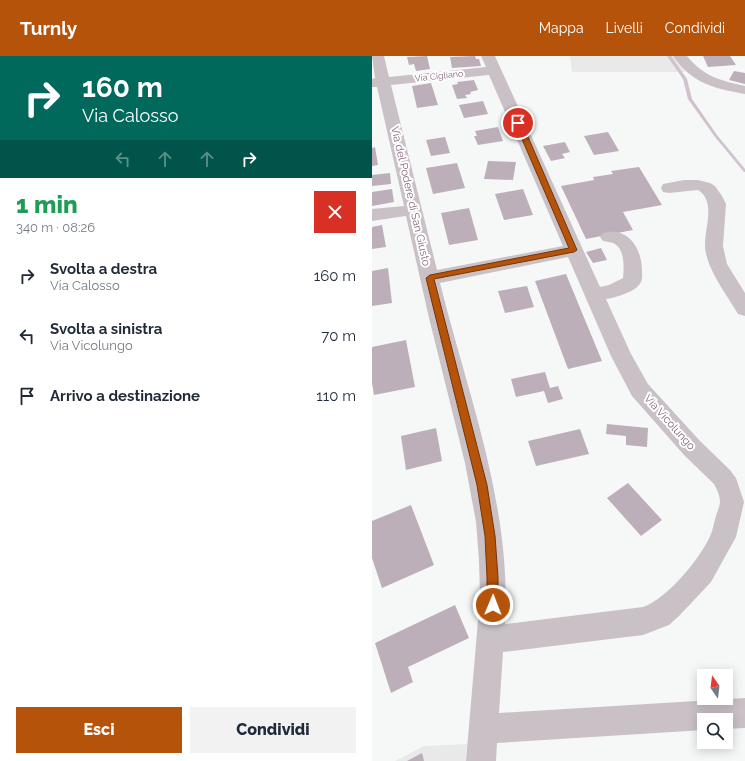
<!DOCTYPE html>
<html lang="it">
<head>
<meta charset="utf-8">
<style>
	:root { --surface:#fff; --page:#f2f2f3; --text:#1f2937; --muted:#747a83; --accent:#b45309 }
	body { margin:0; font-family:Raleway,sans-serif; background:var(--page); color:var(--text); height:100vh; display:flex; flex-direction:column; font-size:15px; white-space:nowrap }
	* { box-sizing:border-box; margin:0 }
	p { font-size:13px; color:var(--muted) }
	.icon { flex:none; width:22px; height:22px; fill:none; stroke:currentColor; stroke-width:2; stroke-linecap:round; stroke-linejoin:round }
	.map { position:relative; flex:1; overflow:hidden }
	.side { display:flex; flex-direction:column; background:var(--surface); width:372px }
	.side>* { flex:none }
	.top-card { background:#00695c; color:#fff; overflow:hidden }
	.needle { width:26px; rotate:346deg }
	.buttons { position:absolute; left:325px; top:613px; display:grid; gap:8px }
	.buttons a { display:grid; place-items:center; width:36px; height:36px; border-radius:0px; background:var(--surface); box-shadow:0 2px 10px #0003; font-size:20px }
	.pin { position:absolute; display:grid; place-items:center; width:34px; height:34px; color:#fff; margin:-17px; border:2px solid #fff; border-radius:50%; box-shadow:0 1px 4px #0007 }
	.me { position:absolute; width:44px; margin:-22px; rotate:1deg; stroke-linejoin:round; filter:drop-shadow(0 0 3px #0008) }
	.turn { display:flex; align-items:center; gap:14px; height:84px; padding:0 16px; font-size:18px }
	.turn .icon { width:52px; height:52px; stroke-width:2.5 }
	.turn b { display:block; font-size:28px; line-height:34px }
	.lanes { display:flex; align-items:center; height:38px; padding:0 16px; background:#0003; justify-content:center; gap:20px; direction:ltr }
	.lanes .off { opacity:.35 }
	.round { display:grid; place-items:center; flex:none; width:42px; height:42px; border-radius:0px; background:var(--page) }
	.overview { display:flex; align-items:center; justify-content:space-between; height:68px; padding:0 16px }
	h1 { font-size:24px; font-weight:800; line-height:30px; color:#1e9e55 }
	.primary-button { display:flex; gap:8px; margin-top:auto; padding:8px 16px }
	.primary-button a { flex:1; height:46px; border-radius:0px; background:var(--accent); color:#fff; font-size:16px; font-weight:800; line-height:46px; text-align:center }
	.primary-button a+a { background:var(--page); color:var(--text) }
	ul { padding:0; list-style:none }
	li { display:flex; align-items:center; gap:12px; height:60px; padding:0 16px }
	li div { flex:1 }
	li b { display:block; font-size:15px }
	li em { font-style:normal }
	header { display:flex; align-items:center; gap:24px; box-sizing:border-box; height:56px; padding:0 20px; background:var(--accent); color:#fff }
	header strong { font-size:19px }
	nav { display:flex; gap:22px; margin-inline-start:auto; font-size:14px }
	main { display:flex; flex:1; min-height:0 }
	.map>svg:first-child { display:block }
	.built { fill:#e9e9ea }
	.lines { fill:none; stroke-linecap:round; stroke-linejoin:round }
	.stream { fill:#d0c2ce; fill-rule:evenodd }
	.building { fill:#bcafba }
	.minor { fill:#cac1c7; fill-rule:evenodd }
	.route { fill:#b45309; stroke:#753606 }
	.labels { text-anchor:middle; stroke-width:4; stroke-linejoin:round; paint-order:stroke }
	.far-street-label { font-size:9px; fill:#87677e; stroke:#fff }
	.street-label { font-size:11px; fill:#87677e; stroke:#fff }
</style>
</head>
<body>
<header>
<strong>Turnly</strong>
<nav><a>Mappa</a><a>Livelli</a><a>Condividi</a></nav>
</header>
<main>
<section class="side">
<div class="top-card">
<div class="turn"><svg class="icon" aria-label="right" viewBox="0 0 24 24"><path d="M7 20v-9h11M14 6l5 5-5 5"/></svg><div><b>160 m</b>Via Calosso</div></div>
<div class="lanes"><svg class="icon off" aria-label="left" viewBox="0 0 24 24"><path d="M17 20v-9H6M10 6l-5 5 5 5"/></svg><svg class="icon off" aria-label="ahead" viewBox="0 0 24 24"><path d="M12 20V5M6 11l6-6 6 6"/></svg><svg class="icon off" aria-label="ahead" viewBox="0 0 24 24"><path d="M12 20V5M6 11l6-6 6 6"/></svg><svg class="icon" aria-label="right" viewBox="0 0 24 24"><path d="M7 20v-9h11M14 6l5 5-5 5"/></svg></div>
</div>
<div class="overview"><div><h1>1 min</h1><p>340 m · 08:26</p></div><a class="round" style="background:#d93025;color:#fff"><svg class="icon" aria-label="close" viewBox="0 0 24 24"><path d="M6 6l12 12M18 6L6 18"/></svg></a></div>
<ul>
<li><svg class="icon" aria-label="right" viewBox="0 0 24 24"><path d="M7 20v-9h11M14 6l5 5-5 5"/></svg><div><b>Svolta a destra</b><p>Via Calosso</p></div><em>160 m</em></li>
<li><svg class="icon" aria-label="left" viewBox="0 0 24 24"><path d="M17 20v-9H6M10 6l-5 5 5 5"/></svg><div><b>Svolta a sinistra</b><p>Via Vicolungo</p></div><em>70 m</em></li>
<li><svg class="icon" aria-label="arrive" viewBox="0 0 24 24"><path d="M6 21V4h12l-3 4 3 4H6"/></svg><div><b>Arrivo a destinazione</b></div><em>110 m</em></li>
</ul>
<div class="primary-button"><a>Esci</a><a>Condividi</a></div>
</section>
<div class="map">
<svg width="373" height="705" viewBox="0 0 373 705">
	<rect width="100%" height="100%" fill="#f6f8f8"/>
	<path class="built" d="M198 0H302L314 16H200Z
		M95 688 94 705H23L52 690Z"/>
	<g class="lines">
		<path class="stream" d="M295 0H299L315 23 320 43 345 79 373 113V116H372L343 81 316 43 311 23Z"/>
	</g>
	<path class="building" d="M55 0 58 13 44 15 42 8 37 9 35 1Z
		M103 0 104 3H107L109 10 80 12 78 1Z
		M331 0H358L364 9 336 11Z
		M362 15 373 17V28L357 24Z
		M102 24 106 34 98 36 99 38 93 39 95 42 85 43 80 29 86 28 85 26Z
		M59 27 66 49 45 52 40 30Z
		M111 45 116 58 92 62 87 49Z
		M126 71 131 85 106 89 102 80H105L103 75Z
		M236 76 247 95 222 99 212 80Z
		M73 81 78 97 59 100 54 84Z
		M193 86 198 96 190 98 193 102 179 105 171 90Z
		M3 91 6 109 0 110V92Z
		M116 105 144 106 141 124 112 123Z
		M85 107 93 132 61 138 54 112Z
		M267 111 290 149 251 156 261 174 214 183 189 130 222 124 221 121 241 118 239 115Z
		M18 117 19 128 0 130V119Z
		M20 133 22 146 0 150V136Z
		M151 133 161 159 132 164 123 138Z
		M97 152 106 184 77 189 69 157Z
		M10 169 14 191 0 193V171Z
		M229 192 235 204 221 207 214 196Z
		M16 212 20 247 0 250V215Z
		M194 218 230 305 196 313 163 225Z
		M155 230 162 251 133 257 126 235Z
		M34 284 43 331 2 339 0 327V291Z
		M173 316 178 332 186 330 191 343 176 347 172 335 144 341 139 323Z
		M235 368 276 372 275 391 254 389V380L234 378Z
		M64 372 70 405 34 414 29 380Z
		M208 373 217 398 164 410 156 385Z
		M256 427 290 464 269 480 235 442Z
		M39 449 62 509 10 532 0 502V465Z
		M83 549 97 582 36 611 41 626 19 637 3 587Z
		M50 697 52 705H35Z"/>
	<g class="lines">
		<path class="minor" d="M0 0H12L17 21 114 11 109 0H123L228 231 237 229 251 222C252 213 253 194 243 188 240 186 235 186 231 185L228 181 231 177C256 170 270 192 270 215 270 219 271 225 267 229 262 236 242 242 234 243L259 298 276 328 328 385 358 414 364 422 372 446 364 481 339 526 307 560 297 569 271 579 131 596 127 657 373 642V672L354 673V664H332V674L125 687 124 705H94L108 541 107 504 104 466 93 407 57 262 34 160 0 165V153L32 150 5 31H0V23L3 22ZM117 19 191 190 65 214 19 29ZM196 201 239 300 260 340 312 399 342 428C345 433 348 440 348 446 348 450 345 456 344 460 342 466 341 473 339 478 329 502 295 543 271 551L133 568C140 451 96 339 68 227Z
			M301 0H315C331 20 349 25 373 30V38C341 32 321 28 301 0Z
			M312 124H326L338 127 343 130 350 140 354 148 351 190 355 208 373 237V260L366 258C355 239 333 211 333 189 333 171 344 145 326 134L297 137 291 136 289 132 291 128Z"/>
	</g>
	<path class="route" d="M146 65 150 67 205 194 202 196 62 223 115 429 123 480 126 521V549L125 553 121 555 117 553 115 549V521L113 480 105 429 54 222 58 219 197 192 143 67Z"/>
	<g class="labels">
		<g class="far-street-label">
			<text transform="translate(67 20) rotate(-6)" y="3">Via Cigliano</text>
		</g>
		<g class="street-label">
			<text transform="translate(39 140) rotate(77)" y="4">Via del Podere di San Giusto</text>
			<text transform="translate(298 366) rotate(48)" y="4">Via Vicolungo</text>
		</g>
	</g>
</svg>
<div class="buttons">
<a><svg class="needle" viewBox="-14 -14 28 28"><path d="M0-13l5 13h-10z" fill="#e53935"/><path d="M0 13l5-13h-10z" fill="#747a83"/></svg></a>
<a><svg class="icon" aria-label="search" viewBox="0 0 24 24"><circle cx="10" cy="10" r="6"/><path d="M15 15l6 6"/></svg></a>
</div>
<div class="pin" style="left:146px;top:67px;background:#d93025"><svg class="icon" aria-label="arrive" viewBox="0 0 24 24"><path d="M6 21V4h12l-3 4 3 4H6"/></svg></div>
<svg class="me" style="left:121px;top:549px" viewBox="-20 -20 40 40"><circle r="17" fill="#b45309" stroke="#fff" stroke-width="3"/><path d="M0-11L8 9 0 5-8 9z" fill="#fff"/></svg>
</div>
</main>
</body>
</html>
